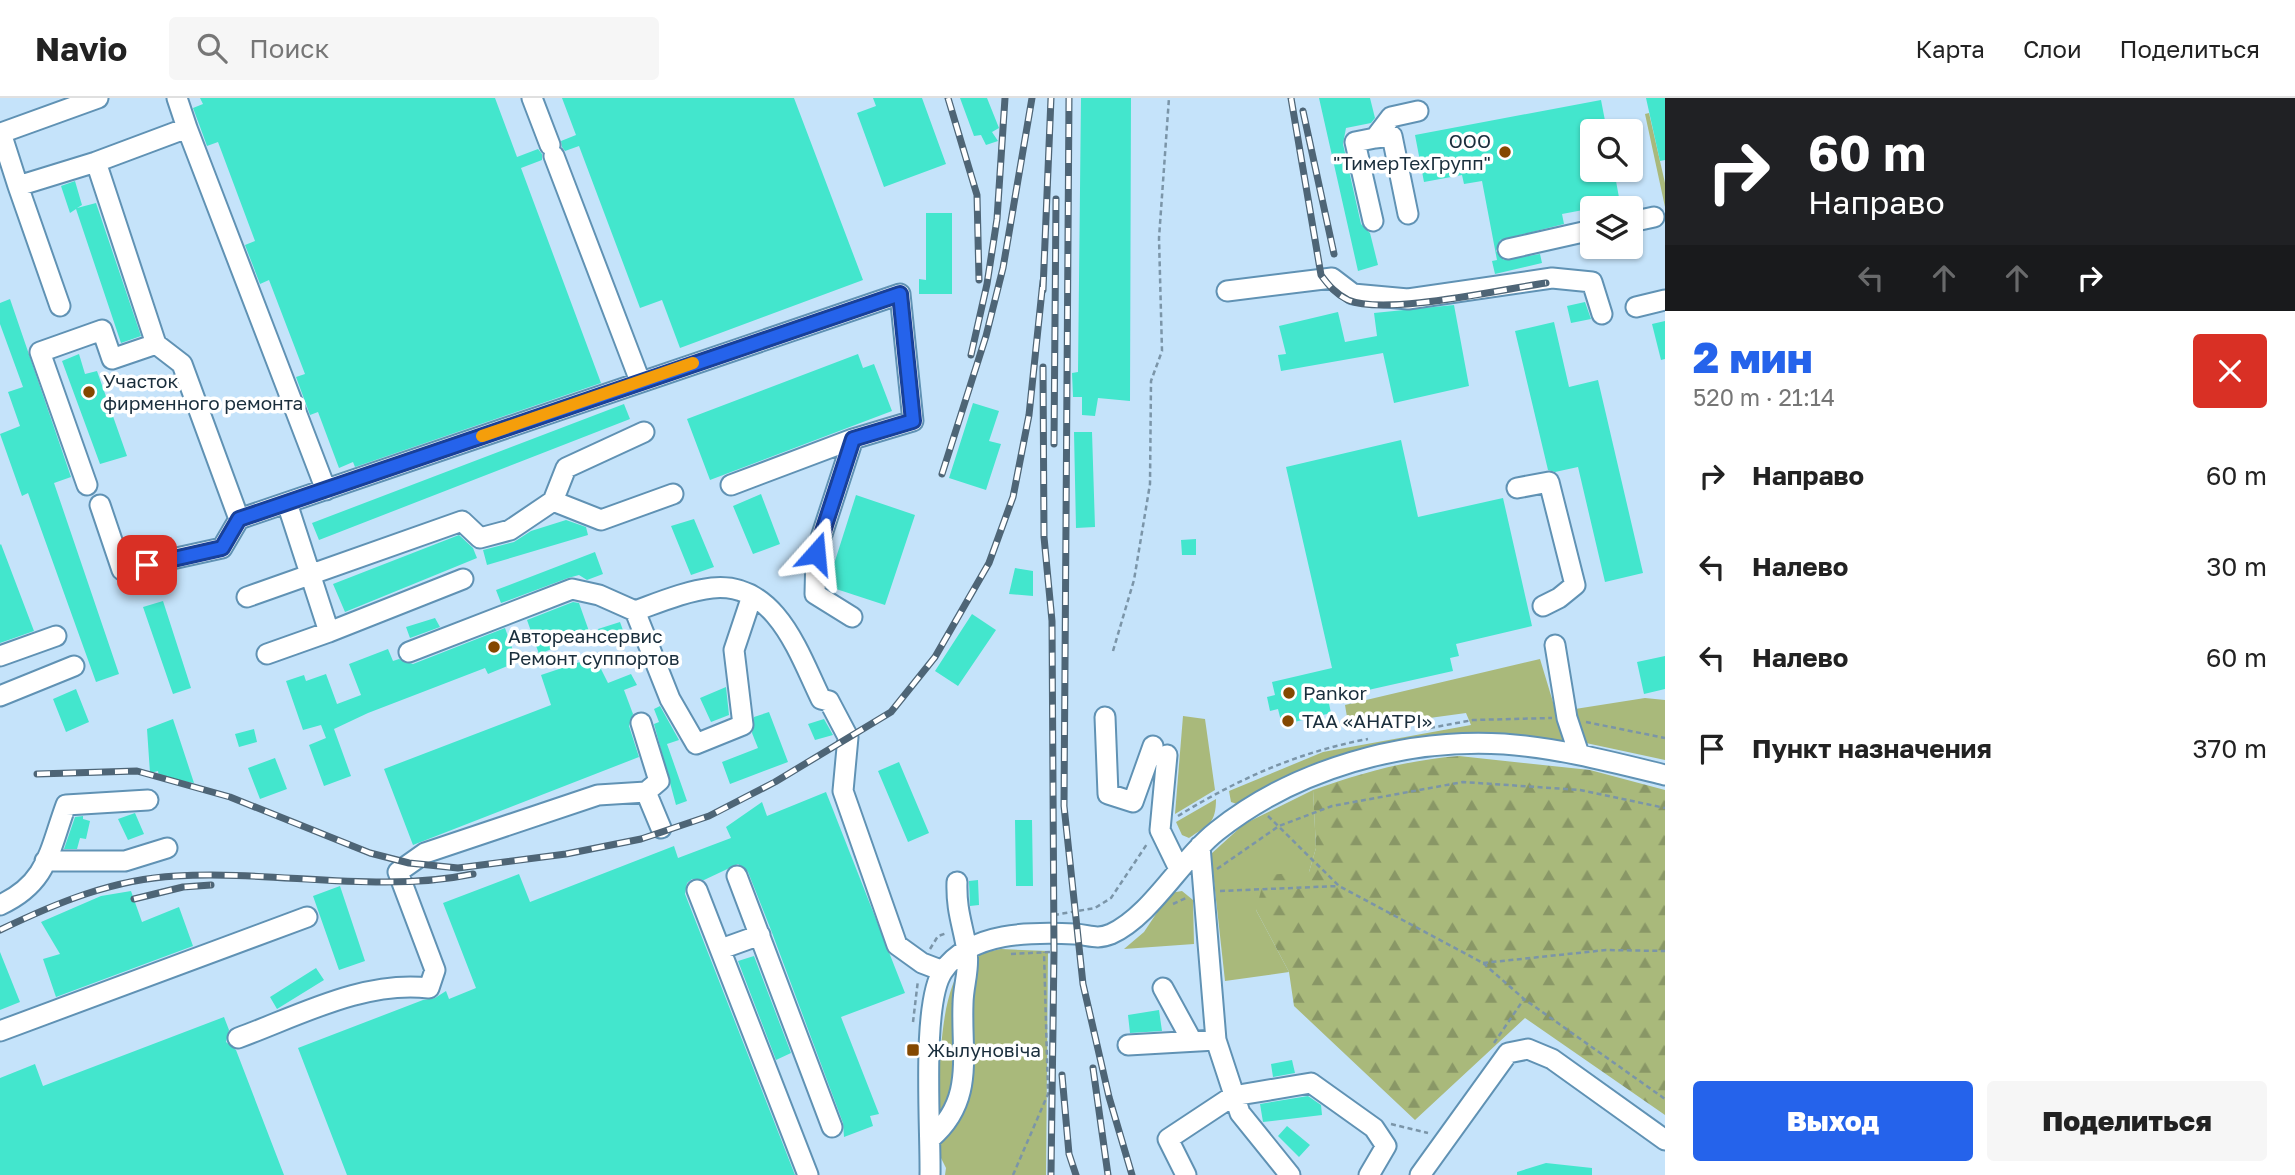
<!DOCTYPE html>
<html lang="ru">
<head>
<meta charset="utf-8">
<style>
	:root { --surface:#fff; --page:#f6f6f6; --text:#222; --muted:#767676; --line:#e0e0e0; --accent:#2563eb }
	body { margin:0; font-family:"Golos Text",sans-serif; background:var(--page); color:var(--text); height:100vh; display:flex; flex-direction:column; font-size:26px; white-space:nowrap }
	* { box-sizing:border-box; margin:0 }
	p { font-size:23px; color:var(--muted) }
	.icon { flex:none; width:38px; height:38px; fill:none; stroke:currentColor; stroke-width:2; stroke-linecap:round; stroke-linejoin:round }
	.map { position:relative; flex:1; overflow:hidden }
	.panel { display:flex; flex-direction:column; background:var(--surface); width:630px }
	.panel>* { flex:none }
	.top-card { background:#202124; color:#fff; overflow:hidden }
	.buttons { position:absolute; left:1580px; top:21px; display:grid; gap:14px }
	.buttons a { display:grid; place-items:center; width:63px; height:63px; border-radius:7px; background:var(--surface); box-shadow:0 2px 5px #0004; font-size:35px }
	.pin { position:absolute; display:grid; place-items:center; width:60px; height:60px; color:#fff; margin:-30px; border-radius:14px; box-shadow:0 4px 10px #0006 }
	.me { position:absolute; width:77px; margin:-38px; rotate:18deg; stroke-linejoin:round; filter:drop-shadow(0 0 5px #0008) }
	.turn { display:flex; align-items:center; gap:24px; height:147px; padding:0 28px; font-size:32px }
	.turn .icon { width:91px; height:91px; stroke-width:2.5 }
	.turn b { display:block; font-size:49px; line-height:60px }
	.lanes { display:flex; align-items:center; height:66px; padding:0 28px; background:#0003; justify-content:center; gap:35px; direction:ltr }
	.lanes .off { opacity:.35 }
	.round { display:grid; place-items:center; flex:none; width:74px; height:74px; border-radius:7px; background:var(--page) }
	.head { display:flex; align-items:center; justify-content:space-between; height:119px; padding:0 28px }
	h1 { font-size:42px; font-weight:800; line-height:52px; color:var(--accent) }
	.primary-button { display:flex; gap:14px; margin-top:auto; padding:14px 28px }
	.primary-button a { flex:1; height:80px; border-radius:7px; background:var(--accent); color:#fff; font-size:28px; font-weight:800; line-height:80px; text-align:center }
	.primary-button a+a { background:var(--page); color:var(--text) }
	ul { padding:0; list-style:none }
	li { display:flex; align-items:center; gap:21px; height:91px; padding:0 28px }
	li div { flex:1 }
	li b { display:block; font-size:26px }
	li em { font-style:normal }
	header { display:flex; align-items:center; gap:42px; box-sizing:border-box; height:98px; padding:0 35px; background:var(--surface); border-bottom:2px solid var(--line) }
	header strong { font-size:33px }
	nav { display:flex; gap:38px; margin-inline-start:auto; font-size:24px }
	.search { width:490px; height:63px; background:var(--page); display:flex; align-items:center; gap:18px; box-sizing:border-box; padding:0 24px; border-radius:7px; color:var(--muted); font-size:26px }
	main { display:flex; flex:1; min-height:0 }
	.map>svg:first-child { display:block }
	.green { fill:#a9b97b }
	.forest { fill:url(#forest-firs) }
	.building { fill:#43e6cd }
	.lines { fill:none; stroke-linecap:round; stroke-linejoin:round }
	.minor-casing { stroke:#6092b4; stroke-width:23 }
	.path { stroke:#7b95a8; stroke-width:2.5; stroke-dasharray:5 3.5; stroke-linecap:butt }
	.minor { stroke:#fff; stroke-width:19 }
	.rail-casing { stroke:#4e6576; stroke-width:7 }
	.rail { stroke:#fff; stroke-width:4.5; stroke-dasharray:13; stroke-linecap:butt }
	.route-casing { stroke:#184099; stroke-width:18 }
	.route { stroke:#2563eb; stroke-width:12 }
	.slow { stroke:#f59e0b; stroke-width:12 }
	.poi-dot { fill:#844801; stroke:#fff; stroke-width:2.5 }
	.labels { text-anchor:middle; stroke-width:7; stroke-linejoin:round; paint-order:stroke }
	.poi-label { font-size:19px; fill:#1a2e3c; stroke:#fff; text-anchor:start }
</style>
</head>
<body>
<header>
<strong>Navio</strong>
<div class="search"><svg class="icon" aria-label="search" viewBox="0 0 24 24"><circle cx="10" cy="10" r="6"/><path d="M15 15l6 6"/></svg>Поиск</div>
<nav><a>Карта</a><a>Слои</a><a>Поделиться</a></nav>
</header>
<main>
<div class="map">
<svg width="1665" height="1077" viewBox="0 0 1665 1077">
	<defs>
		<pattern id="forest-firs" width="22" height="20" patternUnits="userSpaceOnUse" patternTransform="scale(1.75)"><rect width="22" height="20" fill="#a9b97b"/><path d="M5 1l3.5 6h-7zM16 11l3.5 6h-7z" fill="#899766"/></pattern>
	</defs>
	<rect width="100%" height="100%" fill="#c5e3fa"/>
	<path class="green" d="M1649 15 1665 85V109L1645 16Z
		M1540 561 1556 614 1645 600 1665 602V662L1586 645 1475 637 1240 707 1231 704 1229 693 1323 654 1471 627 1466 615 1349 631 1345 607Z
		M1183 618 1205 621 1215 692 1175 716Z
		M1313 692 1316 750 1309 774 1256 812 1289 874 1225 883 1211 756 1244 726Z
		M1216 701C1216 726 1208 727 1189 740L1182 737 1176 724Z
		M1182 793 1193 802 1194 846 1124 851 1144 834 1170 795Z
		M1001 851 1048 853 1046 1077H945L946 1070 938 1054C940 1009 934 895 966 865 976 855 988 854 1001 851Z"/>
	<path class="forest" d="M1459 658 1590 672 1665 692V1017L1525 920 1415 1022 1294 908 1289 874 1256 812 1265 777 1309 774 1316 750 1313 692C1361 675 1407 662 1459 658Z"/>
	<path class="building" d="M200 0H495L517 59 538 51 542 56V62L521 70 601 285 355 369 353 364 339 370 318 314 310 317 296 279 305 276 269 182 260 186 245 147 255 143 218 44 207 48 199 26 193 10 203 6Z
		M562 0H794L863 182 680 250 662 202 640 210 579 48 565 53 562 49 561 43 576 37Z
		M873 0H922L946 66 884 89 857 15 876 8Z
		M960 0H987L999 30 992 34 998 43 986 47 981 37 974 38Z
		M1081 0H1131L1130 303 1098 300 1095 318 1082 317V299H1073L1072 275 1078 274Z
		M1319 0H1370L1375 20 1371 25 1346 30 1343 46 1361 126 1370 135 1378 167 1358 173Z
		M1646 0H1665V62L1660 63Z
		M1601 2 1607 33H1592V72H1614L1620 105 1562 116 1564 126 1500 142 1496 153 1504 162 1540 156 1542 165 1495 176 1492 163 1497 162 1482 83 1464 86 1462 77 1424 84 1415 37Z
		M75 83 82 107 77 110 96 105 141 238 121 245 76 111 70 115 61 88Z
		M926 115H952V196H919V181L926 182Z
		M10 201 71 379 54 385 119 576 96 584 28 395 22 398 0 336 20 328 8 294 23 289 0 226V205Z
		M1585 204 1591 221 1571 225 1567 208Z
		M1454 207 1469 288 1394 305 1383 255 1281 273 1278 257 1286 256 1279 228 1338 214 1345 244 1377 238 1374 215Z
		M1665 223V261L1661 262 1652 226Z
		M1554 224 1569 289 1598 282 1643 475 1605 484 1578 369 1555 374 1548 372 1515 233Z
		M79 256 85 276 97 273 127 358 100 366 62 263Z
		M858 256 863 270 874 266 892 313 710 382 687 321Z
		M973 305 999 313 989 343 1001 346 986 392 949 380Z
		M624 306 630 321 319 442 312 425Z
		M1074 334H1092L1095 429 1076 430Z
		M1401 342 1418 419 1503 400 1532 528 1456 546 1459 558 1450 560 1453 573 1328 601 1331 615 1282 627 1278 611 1270 613 1267 599 1275 597 1272 584 1332 570 1286 369Z
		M761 396 780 446 753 456 733 408Z
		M856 397 915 417 885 507 827 488Z
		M694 421 714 469 691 477 671 428Z
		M566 422 586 429 588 437 487 467 483 452 514 444 531 433Z
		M459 437 473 450 477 460 345 514 333 486Z
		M1196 441V457H1182L1181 442Z
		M1 446 34 533 0 545V447Z
		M595 454 603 476 587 482 579 477 568 480 501 505 496 492Z
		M1015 470 1033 473V498L1009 496Z
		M163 503 191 590 173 596 143 509Z
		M573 504 579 505 590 536 539 556 527 522Z
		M972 516 996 532 958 588 935 573Z
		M435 520 440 529 410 540 406 529Z
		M620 524 625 538 604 546 598 531Z
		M505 530 517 564 488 576 485 570 368 615 334 631 351 678 324 688 309 647 326 640 321 627 303 632 286 583 304 577 306 583 326 576 337 606 361 597 349 566 388 551 393 563 399 561 413 566Z
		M1665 558V591L1644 596 1637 564Z
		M595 559 608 585 631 576 637 587 624 592 633 616 629 628 639 659 413 747 384 671 551 607 541 577Z
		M726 589 729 617 711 624 700 600Z
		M76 591 89 624 66 634 53 601Z
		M660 608 679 642 667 646 687 703 676 707 654 626 659 624 654 611Z
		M769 614 788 664 730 686 722 664 758 650 752 635 754 619Z
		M173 621 194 685 159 679 158 673 150 675 147 631Z
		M824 621 833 637 815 642 808 626Z
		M254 631 257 644 239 649 235 636Z
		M275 660 287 691 260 701 248 670Z
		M899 664 929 735 908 744 878 673Z
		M826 694 905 895 841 919 879 1016 870 1018 873 1028 844 1039 843 1025 771 832 748 774 738 766 704 782 692 781 687 785 685 796 795 1077H347L298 950 423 902 435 900 446 893 449 901 476 890 443 805 519 776 530 804 674 748 678 760 731 740 726 729 762 704 767 718Z
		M135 715 144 736 128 742 118 721Z
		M83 718V721L90 723 86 741 80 740 77 751H64L75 719Z
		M1015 722H1032L1033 788H1016Z
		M978 782 979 807 970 808 969 783Z
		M340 788 365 863 339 872 313 798Z
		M131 793 142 824 179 809 193 848 56 899 43 861 60 856 41 824 101 798Z
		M0 854 20 904 0 912Z
		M754 858 791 955 776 962 738 863Z
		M316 870 324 882 277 911 270 899Z
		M1159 912 1162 933 1130 935 1128 917Z
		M224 919 229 932 226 944 236 952 284 1077H0V980L35 966 43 988Z
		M1292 962 1295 975 1273 979 1271 966Z
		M1308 998 1321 1007 1322 1017 1263 1024 1260 1006Z
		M1287 1028 1310 1047 1299 1059 1278 1038Z
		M1546 1065 1592 1070V1077H1517V1074Z"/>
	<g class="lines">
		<g class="minor-casing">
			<path id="minor" d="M532 0 550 47
				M187 30 326 392
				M1375 40 1392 38 1408 116
				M554 58 640 283
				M18 88 1 35 98 0
				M1373 123 1355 44 1375 40 1391 19 1418 13
				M1631 124 1654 119
				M1508 151 1592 132
				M1227 193 1332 180 1353 196 1408 201 1552 180 1592 184 1602 216
				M60 208 18 88 96 64
				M1636 209 1665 202
				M156 246 182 266 239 421
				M87 387 40 254 102 232 112 261 156 246 96 64 187 30 177 0
				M731 387 853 341
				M1517 390 1549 384 1575 487 1559 500 1543 508
				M553 403 566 370 644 334
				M287 405 329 534 463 481
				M100 407 122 472 222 450 239 421 900 196 913 323 853 341 816 455 815 496 852 519
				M247 499 462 423 480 440 510 432 553 403 601 422 673 396
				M635 513 670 601 696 646 743 627 734 552 752 498
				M1555 547 1567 620 1579 656
				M409 554 572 491 599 497 635 513C660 504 686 493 712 490 776 483 799 556 821 601L829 603 848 639 843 693 897 847 922 865 943 873
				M267 556 329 534
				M0 558 56 538
				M0 598 74 568
				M1105 619 1108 696 1133 704 1153 648
				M1167 657 1160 732 1179 771
				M646 694 661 730
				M1200 748 1216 942 1240 1015 1290 1077
				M45 763H125L167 750
				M737 778 832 1029
				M697 792 808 1077
				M0 807C48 785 49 753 66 707L148 702
				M721 851 760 837
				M1163 890 1192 943
				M0 933 307 819
				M238 940C298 918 364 882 429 890L435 872 398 774 425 755 598 697 646 694 659 683 641 625
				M1128 947 1216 942
				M931 1040C975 1002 961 958 963 906 963 888 970 871 967 853 963 827 956 813 957 784
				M930 1077C931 1033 921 905 943 873 971 833 1032 834 1075 836 1090 837 1096 842 1111 836 1152 817 1180 762 1217 733 1295 671 1404 640 1504 646 1559 650 1612 664 1665 677
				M1186 1077 1168 1041 1233 998 1311 985 1374 1030 1386 1048 1369 1077
				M1420 1077 1508 955 1528 951 1552 961 1665 1042"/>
		</g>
		<path class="path" d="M1113 553 1134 482 1150 386 1151 283 1162 253 1159 140 1169 0
			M1586 624 1665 640
			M1430 630 1473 622 1552 620
			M1178 718C1238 681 1298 654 1368 641
			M1268 718 1339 788 1483 865 1524 901 1665 1001
			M1217 771 1279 728 1332 708 1463 684 1580 692 1665 710
			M1220 793 1339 788
			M1173 806 1186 800
			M1054 817 1095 810 1111 800 1147 746
			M930 851 938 838 947 835
			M1011 856 1050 854
			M1483 865 1606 852 1665 853
			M913 924 918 882
			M1494 945 1524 901
			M1391 1026 1428 1035
			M1013 1077 1048 996 1044 854"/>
		<use href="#minor" class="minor"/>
		<g class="rail-casing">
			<path id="rail" d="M948 0 977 97 979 182
				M1069 0 1064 708 1083 886 1109 999 1132 1077
				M1291 0 1321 177C1329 188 1336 196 1348 202 1385 218 1503 191 1546 185
				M1303 13 1334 156
				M1043 192 1051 0
				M971 257 987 186 997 121 1005 0
				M1043 269 1044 439 1052 523 1054 853 1051 1077
				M1054 346 1056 101
				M942 376 986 238 1003 170 1032 0
				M37 676 137 673 230 699 370 755 409 765 458 770 566 756 641 741 709 718 775 684 891 614 935 559 989 465 1013 399 1029 317 1043 183
				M134 801 183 789 211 787
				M0 832C56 805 114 781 176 778 275 772 376 796 473 776
				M1093 970 1108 1077
				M1062 977 1069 1056 1076 1077"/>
		</g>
		<use href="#rail" class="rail"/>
	</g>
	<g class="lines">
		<g class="route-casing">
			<path id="route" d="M147 467 222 450 239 421 900 196 913 323 853 341 816 455"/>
		</g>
		<use href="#route" class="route"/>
		<path class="slow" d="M482 338 693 265"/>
	</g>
	<g class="poi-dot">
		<circle cx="1505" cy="54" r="7"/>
		<circle cx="89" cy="294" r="7"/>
		<circle cx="494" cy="549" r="7"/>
		<circle cx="1289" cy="595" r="7"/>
		<circle cx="1288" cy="623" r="7"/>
		<rect x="906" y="945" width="14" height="14" rx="3.5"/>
	</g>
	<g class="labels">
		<g class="poi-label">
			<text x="1491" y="50" text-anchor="end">ООО<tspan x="1491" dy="22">"ТимерТехГрупп"</tspan></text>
			<text x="103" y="290">Участок<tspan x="103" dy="22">фирменного ремонта</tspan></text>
			<text x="508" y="545">Автореансервис<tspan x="508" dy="22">Ремонт суппортов</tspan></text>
			<text x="1303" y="602">Pankor</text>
			<text x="1302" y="630">ТАА «АНАТРI»</text>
			<text x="927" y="959">Жылуновіча</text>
		</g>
	</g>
</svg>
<div class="buttons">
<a><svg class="icon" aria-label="search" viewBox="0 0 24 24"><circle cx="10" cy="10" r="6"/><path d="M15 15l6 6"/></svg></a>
<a><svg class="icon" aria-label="layers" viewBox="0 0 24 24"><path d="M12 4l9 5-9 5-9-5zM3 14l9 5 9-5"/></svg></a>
</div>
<div class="pin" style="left:147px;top:467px;background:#d93025"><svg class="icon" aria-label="arrive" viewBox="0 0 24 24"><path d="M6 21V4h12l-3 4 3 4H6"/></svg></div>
<svg class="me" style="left:816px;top:455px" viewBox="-20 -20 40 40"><path d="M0-17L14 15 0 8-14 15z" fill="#2563eb" stroke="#fff" stroke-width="4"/></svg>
</div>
<section class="panel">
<div class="top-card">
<div class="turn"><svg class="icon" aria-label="right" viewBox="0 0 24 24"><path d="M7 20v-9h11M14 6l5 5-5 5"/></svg><div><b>60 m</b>Направо</div></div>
<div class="lanes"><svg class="icon off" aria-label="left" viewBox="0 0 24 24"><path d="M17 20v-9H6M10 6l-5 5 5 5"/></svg><svg class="icon off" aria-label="ahead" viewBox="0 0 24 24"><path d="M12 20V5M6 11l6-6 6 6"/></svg><svg class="icon off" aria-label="ahead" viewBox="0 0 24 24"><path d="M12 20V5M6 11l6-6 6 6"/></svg><svg class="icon" aria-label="right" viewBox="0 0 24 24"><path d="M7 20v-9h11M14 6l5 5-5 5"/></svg></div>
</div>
<div class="head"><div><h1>2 мин</h1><p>520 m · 21:14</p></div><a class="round" style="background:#d93025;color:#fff"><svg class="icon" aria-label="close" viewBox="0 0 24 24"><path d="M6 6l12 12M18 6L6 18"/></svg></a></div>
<ul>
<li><svg class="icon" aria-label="right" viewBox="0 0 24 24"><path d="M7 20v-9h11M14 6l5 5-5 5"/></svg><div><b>Направо</b></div><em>60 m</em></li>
<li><svg class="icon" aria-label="left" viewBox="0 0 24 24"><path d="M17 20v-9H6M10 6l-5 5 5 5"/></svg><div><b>Налево</b></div><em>30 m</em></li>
<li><svg class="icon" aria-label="left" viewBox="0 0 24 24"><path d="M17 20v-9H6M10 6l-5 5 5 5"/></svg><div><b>Налево</b></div><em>60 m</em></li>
<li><svg class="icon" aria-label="arrive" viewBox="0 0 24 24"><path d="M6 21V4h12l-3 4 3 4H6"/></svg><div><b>Пункт назначения</b></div><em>370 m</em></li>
</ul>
<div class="primary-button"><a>Выход</a><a>Поделиться</a></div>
</section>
</main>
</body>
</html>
